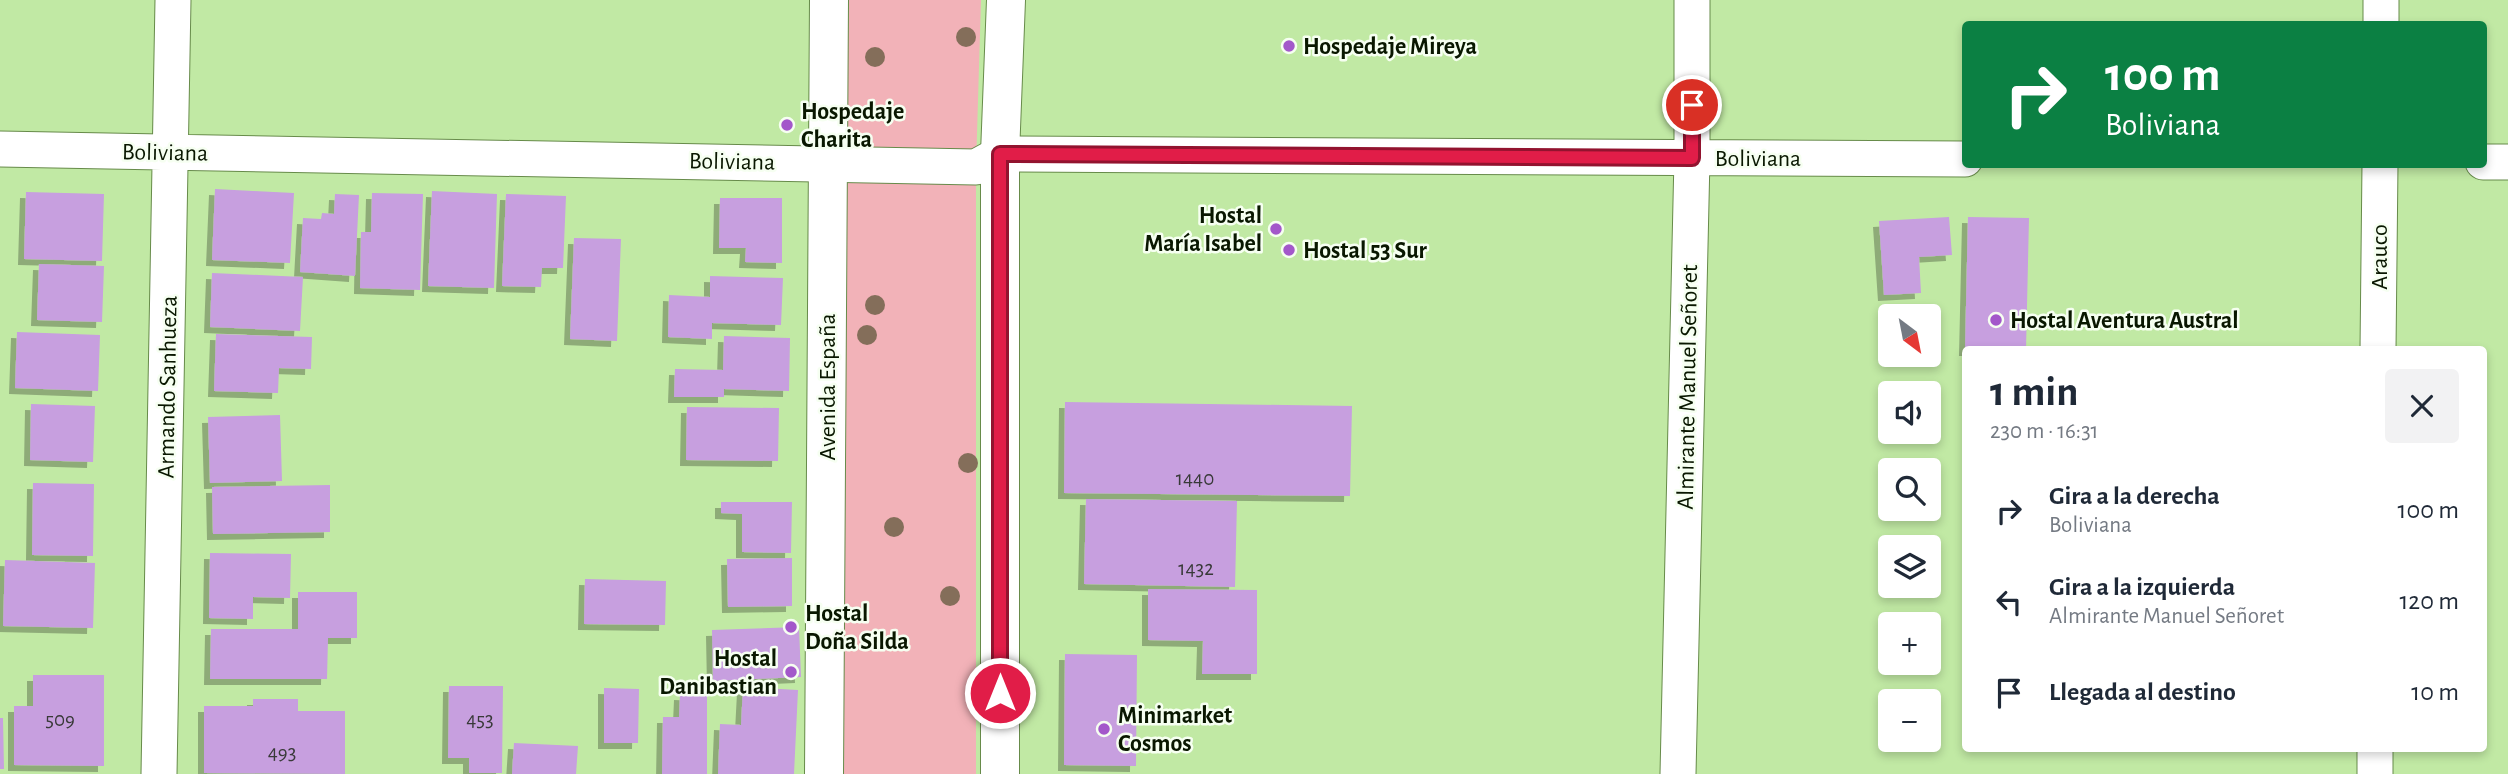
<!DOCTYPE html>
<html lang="es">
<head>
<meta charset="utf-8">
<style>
	:root { --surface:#fff; --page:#f2f2f3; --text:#1f2937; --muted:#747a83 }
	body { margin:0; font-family:"Alegreya Sans",sans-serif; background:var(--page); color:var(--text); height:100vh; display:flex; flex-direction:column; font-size:26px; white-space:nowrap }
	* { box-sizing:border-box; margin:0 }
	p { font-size:23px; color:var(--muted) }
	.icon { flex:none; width:38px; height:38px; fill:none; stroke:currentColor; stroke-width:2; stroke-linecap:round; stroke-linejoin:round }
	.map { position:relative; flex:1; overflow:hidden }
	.sheet { position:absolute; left:1962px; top:346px; width:525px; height:406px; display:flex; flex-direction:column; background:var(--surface); border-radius:7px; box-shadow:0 4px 10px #0003 }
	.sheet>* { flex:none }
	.hud { position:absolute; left:1962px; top:21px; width:525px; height:147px; border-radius:7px; box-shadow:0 4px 10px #0003; background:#0b8043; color:#fff; overflow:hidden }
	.needle { width:46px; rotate:148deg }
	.buttons { position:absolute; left:1878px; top:304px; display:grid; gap:14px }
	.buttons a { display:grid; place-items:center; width:63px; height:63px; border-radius:7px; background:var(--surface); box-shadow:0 4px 10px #0003; font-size:35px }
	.pin { position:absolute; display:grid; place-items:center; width:60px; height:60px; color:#fff; margin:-30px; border:4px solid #fff; border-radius:50%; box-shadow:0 2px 7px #0007 }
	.me { position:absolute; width:77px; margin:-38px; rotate:0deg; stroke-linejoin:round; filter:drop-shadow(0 0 5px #0008) }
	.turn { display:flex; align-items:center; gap:24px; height:147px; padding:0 28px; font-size:32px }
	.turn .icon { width:91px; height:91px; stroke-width:2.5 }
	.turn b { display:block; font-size:49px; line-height:60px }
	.round { display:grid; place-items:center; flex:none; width:74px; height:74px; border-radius:7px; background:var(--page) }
	.head { display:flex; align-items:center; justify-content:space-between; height:119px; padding:0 28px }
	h1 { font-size:42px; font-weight:700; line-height:52px }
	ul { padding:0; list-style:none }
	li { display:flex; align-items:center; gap:21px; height:91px; padding:0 28px }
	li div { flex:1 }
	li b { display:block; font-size:26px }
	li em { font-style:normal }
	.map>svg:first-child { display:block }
	.green { fill:#f2b2b8 }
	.building { fill:#c79fdf; filter:url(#shadow) }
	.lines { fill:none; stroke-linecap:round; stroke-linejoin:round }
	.street-casing { stroke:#678b4a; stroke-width:37 }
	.secondary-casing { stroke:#678b4a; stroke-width:40 }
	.street { stroke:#fff; stroke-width:35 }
	.secondary { stroke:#fff; stroke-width:38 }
	.tree { fill:#846e5a }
	.route-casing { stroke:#92132f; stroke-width:18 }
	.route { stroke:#e11d48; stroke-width:12 }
	.poi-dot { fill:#a358ca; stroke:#f6fff1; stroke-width:2.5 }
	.labels { text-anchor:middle; stroke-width:5; stroke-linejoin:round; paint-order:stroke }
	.number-label { font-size:21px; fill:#383938 }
	.poi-label { font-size:24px; font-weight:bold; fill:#091700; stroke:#f6fff1; text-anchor:start }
	.street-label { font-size:24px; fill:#091700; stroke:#f6fff1 }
</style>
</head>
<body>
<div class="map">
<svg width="2508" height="774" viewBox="0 0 2508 774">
	<defs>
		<filter id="shadow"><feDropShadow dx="-6" dy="6" stdDeviation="0" flood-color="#0004"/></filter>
	</defs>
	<rect width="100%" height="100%" fill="#c1e9a4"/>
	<path class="green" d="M849 0H981L976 167V774H843L845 160Z"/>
	<path class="building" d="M215 189 294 193 290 263 212 260Z
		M432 191 497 194 494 288 428 286Z
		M26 192 104 194 102 261 24 259Z
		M372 193 423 194 420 290 360 288 361 232H371Z
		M335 194 359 195 355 276 300 272 303 218 321 219 322 213 334 214Z
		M506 194 566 196 563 268H542L541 287 502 286Z
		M720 198H782V263L745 262 746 248H719Z
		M1949 217 1952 255 1919 257 1921 293 1884 295 1879 221Z
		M1968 217 2029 218 2026 350H1965Z
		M574 238 621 239 617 341 570 339Z
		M39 264 104 266 102 322 37 320Z
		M212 273 303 277 300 331 210 327Z
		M710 276 783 278 781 325 712 323V339L668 337 669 295 710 297Z
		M17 332 100 335 98 391 15 388Z
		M216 334 312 337 311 369 279 368 278 393 214 391Z
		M724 336 790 338 789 391 724 389V397H674L675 369 723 370Z
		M1065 402 1352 406 1350 496 1064 493Z
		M31 404 95 406 93 462 30 460Z
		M687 407 779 408 778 461 686 460Z
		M280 415 282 481 210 483 208 417Z
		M33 483 94 484 93 556 32 555Z
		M330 485V532L213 534 212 487Z
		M1086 499 1237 501 1235 587 1084 584Z
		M721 502H792L791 553 742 552V514L721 513Z
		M210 553 291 554 290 598 253 597V619L209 618Z
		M792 558V606L728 607 727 559Z
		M5 560 95 563 93 628 3 626Z
		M585 579 666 581 665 625 584 624Z
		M1148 589 1257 590V674H1202L1203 641 1148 640Z
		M298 592H357V638H328L327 679H210L211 629H298Z
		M799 627 801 677 713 681 712 630Z
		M1065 654 1137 655 1136 766 1064 765Z
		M33 675H104V766L14 765V706H33Z
		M449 686H503L502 773H469V758H448Z
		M743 687 798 690 794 774H718L720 724 741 725Z
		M604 688 639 689 638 743H604Z
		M680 694 707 695V774H662L663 717H679Z
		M253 699H298V711H345V774L204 773V706H253Z
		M0 718H3L4 769H0Z
		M514 743 578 746 576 774H512Z"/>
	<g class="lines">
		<g class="street-casing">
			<path id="street" d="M2381 24V0
				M0 149 976 167 1000 154 1965 159
				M2483 162H2508
				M2378 350 2380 164
				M159 774 173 0
				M1678 774 1692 158V0
				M2375 774V749"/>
		</g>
		<g class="secondary-casing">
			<path id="secondary" d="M824 774 829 0
				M1000 774V154L1006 0"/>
		</g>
		<use href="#street" class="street"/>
		<use href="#secondary" class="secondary"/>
	</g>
	<g class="tree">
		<circle cx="966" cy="37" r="10"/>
		<circle cx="875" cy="57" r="10"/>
		<circle cx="875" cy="305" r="10"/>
		<circle cx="867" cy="335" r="10"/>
		<circle cx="968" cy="463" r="10"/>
		<circle cx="894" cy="527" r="10"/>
		<circle cx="950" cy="596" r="10"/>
	</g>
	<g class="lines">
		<g class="route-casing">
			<path id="route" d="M1000 693V154L1692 158V105"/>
		</g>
		<use href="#route" class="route"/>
	</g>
	<g class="poi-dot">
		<circle cx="1289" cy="46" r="7"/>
		<circle cx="787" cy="125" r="7"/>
		<circle cx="1276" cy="229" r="7"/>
		<circle cx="1289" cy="250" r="7"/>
		<circle cx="1996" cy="320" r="7"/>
		<circle cx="791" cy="627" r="7"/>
		<circle cx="791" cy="672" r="7"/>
		<circle cx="1104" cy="729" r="7"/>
	</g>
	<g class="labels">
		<g class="number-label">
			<text x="1195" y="485">1440</text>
			<text x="1196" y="575">1432</text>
			<text x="60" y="726">509</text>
			<text x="480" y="726">453</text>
			<text x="282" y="759">493</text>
		</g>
		<g class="poi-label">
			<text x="1303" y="54">Hospedaje Mireya</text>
			<text x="801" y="119">Hospedaje<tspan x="801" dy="28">Charita</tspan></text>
			<text x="1262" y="223" text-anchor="end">Hostal<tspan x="1262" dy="28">María Isabel</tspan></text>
			<text x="1303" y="258">Hostal 53 Sur</text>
			<text x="2010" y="328">Hostal Aventura Austral</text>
			<text x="805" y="621">Hostal<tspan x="805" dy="28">Doña Silda</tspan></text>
			<text x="777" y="666" text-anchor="end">Hostal<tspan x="777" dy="28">Danibastian</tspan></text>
			<text x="1118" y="723">Minimarket<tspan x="1118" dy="28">Cosmos</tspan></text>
		</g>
		<g class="street-label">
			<text transform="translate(165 152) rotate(1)" y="8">Boliviana</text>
			<text x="1758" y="166">Boliviana</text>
			<text transform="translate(732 161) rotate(1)" y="8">Boliviana</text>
			<text transform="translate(2379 257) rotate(-90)" y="8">Arauco</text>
			<text transform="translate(167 387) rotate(-89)" y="8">Armando Sanhueza</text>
			<text transform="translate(827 387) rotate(-90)" y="8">Avenida España</text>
			<text transform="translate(1687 387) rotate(-89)" y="8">Almirante Manuel Señoret</text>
		</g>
	</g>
</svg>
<div class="buttons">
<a><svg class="needle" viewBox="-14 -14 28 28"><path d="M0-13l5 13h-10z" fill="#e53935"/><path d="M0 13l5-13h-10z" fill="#747a83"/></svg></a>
<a><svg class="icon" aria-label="sound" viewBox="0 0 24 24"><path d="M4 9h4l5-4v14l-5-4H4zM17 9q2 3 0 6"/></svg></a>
<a><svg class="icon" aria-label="search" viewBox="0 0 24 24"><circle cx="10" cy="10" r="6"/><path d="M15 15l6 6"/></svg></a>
<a><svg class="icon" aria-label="layers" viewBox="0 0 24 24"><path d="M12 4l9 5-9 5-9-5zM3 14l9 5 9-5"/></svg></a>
<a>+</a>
<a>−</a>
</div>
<div class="pin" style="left:1692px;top:105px;background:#d93025"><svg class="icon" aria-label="arrive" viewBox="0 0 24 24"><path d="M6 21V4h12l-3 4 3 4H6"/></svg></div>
<svg class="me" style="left:1000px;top:693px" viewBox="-20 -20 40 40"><circle r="17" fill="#e11d48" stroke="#fff" stroke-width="3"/><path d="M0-11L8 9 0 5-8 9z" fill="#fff"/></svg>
<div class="hud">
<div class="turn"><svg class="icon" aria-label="right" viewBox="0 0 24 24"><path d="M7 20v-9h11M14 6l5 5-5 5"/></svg><div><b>100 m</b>Boliviana</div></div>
</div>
<section class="sheet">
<div class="head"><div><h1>1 min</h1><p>230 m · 16:31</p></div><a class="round"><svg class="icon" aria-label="close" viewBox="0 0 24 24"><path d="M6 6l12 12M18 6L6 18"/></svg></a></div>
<ul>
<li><svg class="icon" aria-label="right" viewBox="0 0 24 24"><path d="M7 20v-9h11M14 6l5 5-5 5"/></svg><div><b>Gira a la derecha</b><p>Boliviana</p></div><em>100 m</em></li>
<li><svg class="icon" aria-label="left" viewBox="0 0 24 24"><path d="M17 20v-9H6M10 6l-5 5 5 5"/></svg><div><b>Gira a la izquierda</b><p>Almirante Manuel Señoret</p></div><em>120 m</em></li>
<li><svg class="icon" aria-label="arrive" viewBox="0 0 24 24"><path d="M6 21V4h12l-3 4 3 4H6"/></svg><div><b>Llegada al destino</b></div><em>10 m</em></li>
</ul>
</section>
</div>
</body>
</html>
